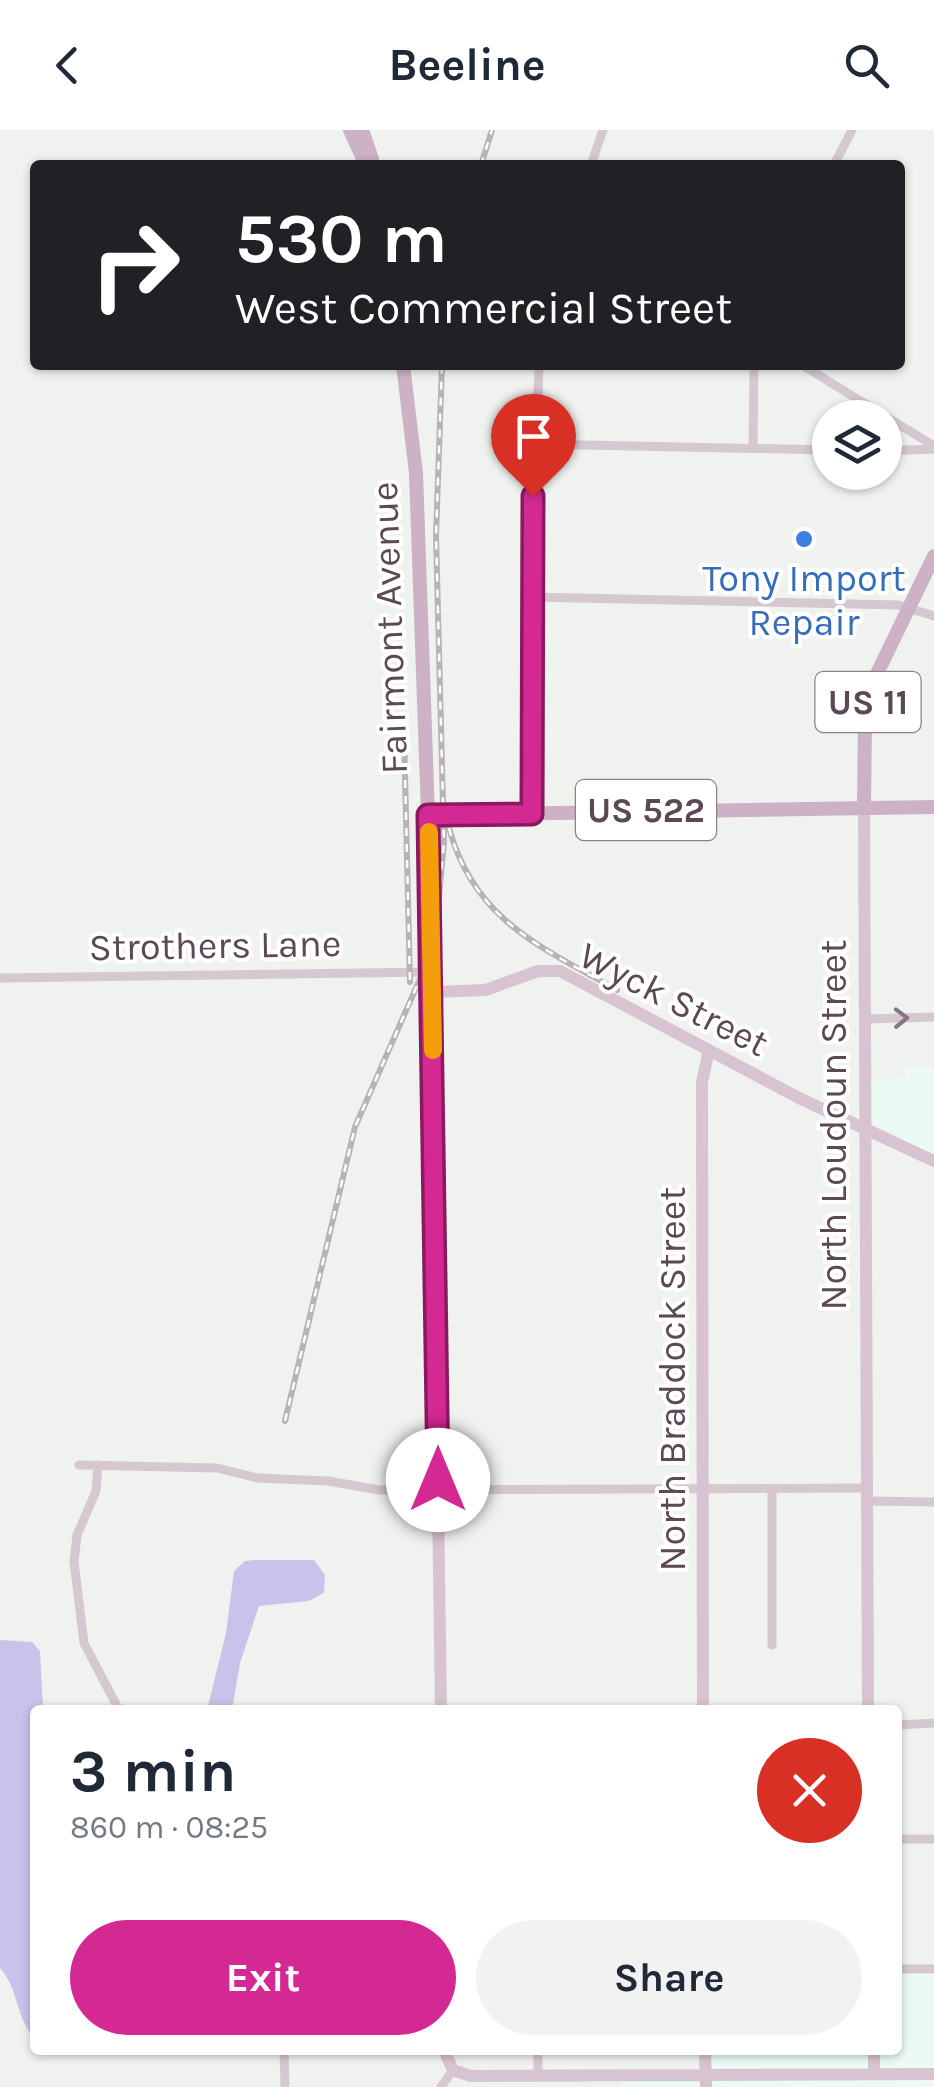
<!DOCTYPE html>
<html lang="en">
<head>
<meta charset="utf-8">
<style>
	:root { --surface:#fff; --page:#f2f2f3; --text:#1f2937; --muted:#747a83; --accent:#d42892 }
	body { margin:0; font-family:Karla,sans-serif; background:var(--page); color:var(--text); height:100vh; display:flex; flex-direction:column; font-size:38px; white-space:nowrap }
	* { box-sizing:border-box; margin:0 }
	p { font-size:32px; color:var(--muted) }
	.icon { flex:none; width:55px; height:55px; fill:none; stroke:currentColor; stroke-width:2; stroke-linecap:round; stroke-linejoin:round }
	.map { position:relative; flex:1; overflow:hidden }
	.drawer { position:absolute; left:30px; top:1575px; width:872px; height:350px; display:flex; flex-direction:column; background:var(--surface); border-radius:10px; box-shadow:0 2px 8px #0004 }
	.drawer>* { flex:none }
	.hud { position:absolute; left:30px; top:30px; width:875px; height:210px; border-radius:10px; box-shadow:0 2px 8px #0004; background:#202124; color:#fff; overflow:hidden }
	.fabs { position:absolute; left:812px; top:270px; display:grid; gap:20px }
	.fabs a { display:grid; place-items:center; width:90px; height:90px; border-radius:50%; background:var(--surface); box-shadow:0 2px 8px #0004; font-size:50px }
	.pin { position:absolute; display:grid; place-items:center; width:85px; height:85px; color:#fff; margin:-102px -42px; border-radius:50% 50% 50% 0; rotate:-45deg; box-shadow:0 0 10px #0007 }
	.pin .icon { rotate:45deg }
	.me { position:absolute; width:110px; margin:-55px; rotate:0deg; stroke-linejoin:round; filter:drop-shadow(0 0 8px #0008) }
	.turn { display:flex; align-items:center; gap:35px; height:210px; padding:0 40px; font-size:45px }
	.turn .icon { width:130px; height:130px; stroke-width:2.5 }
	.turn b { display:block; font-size:70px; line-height:85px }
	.round { display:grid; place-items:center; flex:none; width:105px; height:105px; border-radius:52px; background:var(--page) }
	.summary { display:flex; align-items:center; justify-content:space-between; height:170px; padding:0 40px }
	h1 { font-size:60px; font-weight:700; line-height:75px }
	.button { display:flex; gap:20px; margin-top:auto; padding:20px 40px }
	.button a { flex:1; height:115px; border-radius:60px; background:var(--accent); color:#fff; font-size:40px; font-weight:700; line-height:115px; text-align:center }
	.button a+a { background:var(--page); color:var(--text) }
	header { display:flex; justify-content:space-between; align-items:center; height:130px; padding:0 40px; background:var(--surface); font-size:45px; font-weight:700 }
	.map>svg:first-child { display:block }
	.commercial { fill:#ebfbf3 }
	.green { fill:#cbc2ec }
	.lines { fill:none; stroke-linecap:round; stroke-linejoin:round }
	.street { stroke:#d6c8d1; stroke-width:9 }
	.secondary { stroke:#d7c4d0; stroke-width:12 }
	.primary { stroke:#ccb2c4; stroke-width:14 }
	.rail-casing { stroke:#b9b3b6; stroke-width:6 }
	.rail { stroke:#fff; stroke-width:2.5; stroke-dasharray:8; stroke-linecap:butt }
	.oneway { stroke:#877581 }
	.route-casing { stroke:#8a1a5f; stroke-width:25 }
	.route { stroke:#d42892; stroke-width:18 }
	.slow { stroke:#f59e0b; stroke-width:18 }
	.shop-dot { fill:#3f7fe0; stroke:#fff; stroke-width:4 }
	.labels { text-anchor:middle; stroke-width:8; stroke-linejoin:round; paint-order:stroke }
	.shield { fill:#fff; stroke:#8d8089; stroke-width:2.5 }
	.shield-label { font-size:35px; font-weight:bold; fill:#5c4956 }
	.shop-label { font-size:38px; fill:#366cbe; stroke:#fff }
	.street-label { font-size:38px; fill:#5c4956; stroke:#fff }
</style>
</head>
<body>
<header><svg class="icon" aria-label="back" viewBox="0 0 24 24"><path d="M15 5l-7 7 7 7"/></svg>Beeline<svg class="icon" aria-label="search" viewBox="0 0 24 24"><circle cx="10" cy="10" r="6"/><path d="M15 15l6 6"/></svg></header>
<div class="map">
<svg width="934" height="1957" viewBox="0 0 934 1957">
	<rect width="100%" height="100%" fill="#f0f2f0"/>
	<path class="commercial" d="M934 936V1027L872 992 869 950 906 948 905 937Z
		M934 1841V1957H621V1949H708L709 1920H898V1842Z"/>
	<path class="green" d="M255 1430H314L325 1445 324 1463 309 1471 259 1476 240 1533 232 1580H207L226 1503 234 1441 245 1431Z
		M0 1510 32 1512 40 1521 43 1580H35V1908C15 1888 19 1859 0 1838Z"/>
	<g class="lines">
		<path class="street" d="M591 35 603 0
			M834 35 852 0
			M802 235 934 316
			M534 314 830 320
			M753 318 754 235
			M885 321 934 319
			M531 467 898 475 934 486
			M532 684 531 467 539 235
			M0 848 432 842
			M867 889 934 887
			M79 1335 217 1338 258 1348 328 1351 379 1360 867 1358
			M98 1335 96 1361 77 1405 74 1432 84 1513 119 1580
			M867 1371 934 1372
			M772 1515V1359
			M898 1595 934 1593
			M898 1709H934
			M898 1839H934
			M284 1920 285 1957
			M538 1945V1920
			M441 1957 453 1940"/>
		<path class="secondary" d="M864 677 868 1580
			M428 685 441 1580
			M432 862 486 860 538 841H560L799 968 934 1031
			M703 1580 702 952 709 920
			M444 1920 453 1940 471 1946 934 1944
			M705 1920 706 1957
			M874 1920V1944"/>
		<path class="primary" d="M350 0 366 35
			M362 0 372 29
			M403 235 416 343 428 685 934 677
			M864 677 865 590 870 558 934 426"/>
		<g class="rail-casing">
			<path id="rail" d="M481 35 492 0
				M404 602 410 852
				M449 698C474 790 541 817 617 860
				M285 1291 355 997 423 842 438 777 444 712 436 406 442 235"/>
		</g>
		<use href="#rail" class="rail"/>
	</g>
	<defs><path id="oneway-chevron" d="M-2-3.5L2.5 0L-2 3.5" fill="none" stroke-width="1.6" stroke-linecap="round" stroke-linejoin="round" transform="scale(2.5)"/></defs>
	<use class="oneway" href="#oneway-chevron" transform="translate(901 888) rotate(-1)"/>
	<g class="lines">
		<g class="route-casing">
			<path id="route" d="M438 1350 428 685 532 684 533 366"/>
		</g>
		<use href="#route" class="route"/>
		<path class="slow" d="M429 702 433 920"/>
	</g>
	<circle class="shop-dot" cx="804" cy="409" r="10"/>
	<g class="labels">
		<g class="shield">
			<rect x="815.5" y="542" width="105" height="60" rx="8"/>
			<rect x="576" y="650" width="140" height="60" rx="8"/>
		</g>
		<g class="shield-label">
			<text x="868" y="584">US 11</text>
			<text x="646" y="692">US 522</text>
		</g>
		<g class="shop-label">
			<text x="804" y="461">Tony Import<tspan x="804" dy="44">Repair</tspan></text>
		</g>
		<g class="street-label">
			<text transform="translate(389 498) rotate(-92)" y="13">Fairmont Avenue</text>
			<text transform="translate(215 815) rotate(-1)" y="13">Strothers Lane</text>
			<text transform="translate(674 869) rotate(27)" y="13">Wyck Street</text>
			<text transform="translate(833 995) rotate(-90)" y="13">North Loudoun Street</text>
			<text transform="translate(672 1249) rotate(-90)" y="13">North Braddock Street</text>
		</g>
	</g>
</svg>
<div class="fabs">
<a><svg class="icon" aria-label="layers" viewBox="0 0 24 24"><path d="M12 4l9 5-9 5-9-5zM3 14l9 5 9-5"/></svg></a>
</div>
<div class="pin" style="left:533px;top:366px;background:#d93025"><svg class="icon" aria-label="arrive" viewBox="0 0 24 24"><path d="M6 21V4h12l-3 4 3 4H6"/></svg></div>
<svg class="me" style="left:438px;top:1350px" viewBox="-20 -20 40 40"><circle r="19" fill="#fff"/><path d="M0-13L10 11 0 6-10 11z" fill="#d42892"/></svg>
<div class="hud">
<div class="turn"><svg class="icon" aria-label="right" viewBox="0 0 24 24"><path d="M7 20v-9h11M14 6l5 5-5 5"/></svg><div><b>530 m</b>West Commercial Street</div></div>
</div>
<section class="drawer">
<div class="summary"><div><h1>3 min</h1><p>860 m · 08:25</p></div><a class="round" style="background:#d93025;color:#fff"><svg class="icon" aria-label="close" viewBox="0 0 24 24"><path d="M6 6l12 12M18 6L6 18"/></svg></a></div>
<div class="button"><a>Exit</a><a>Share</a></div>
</section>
</div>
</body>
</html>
